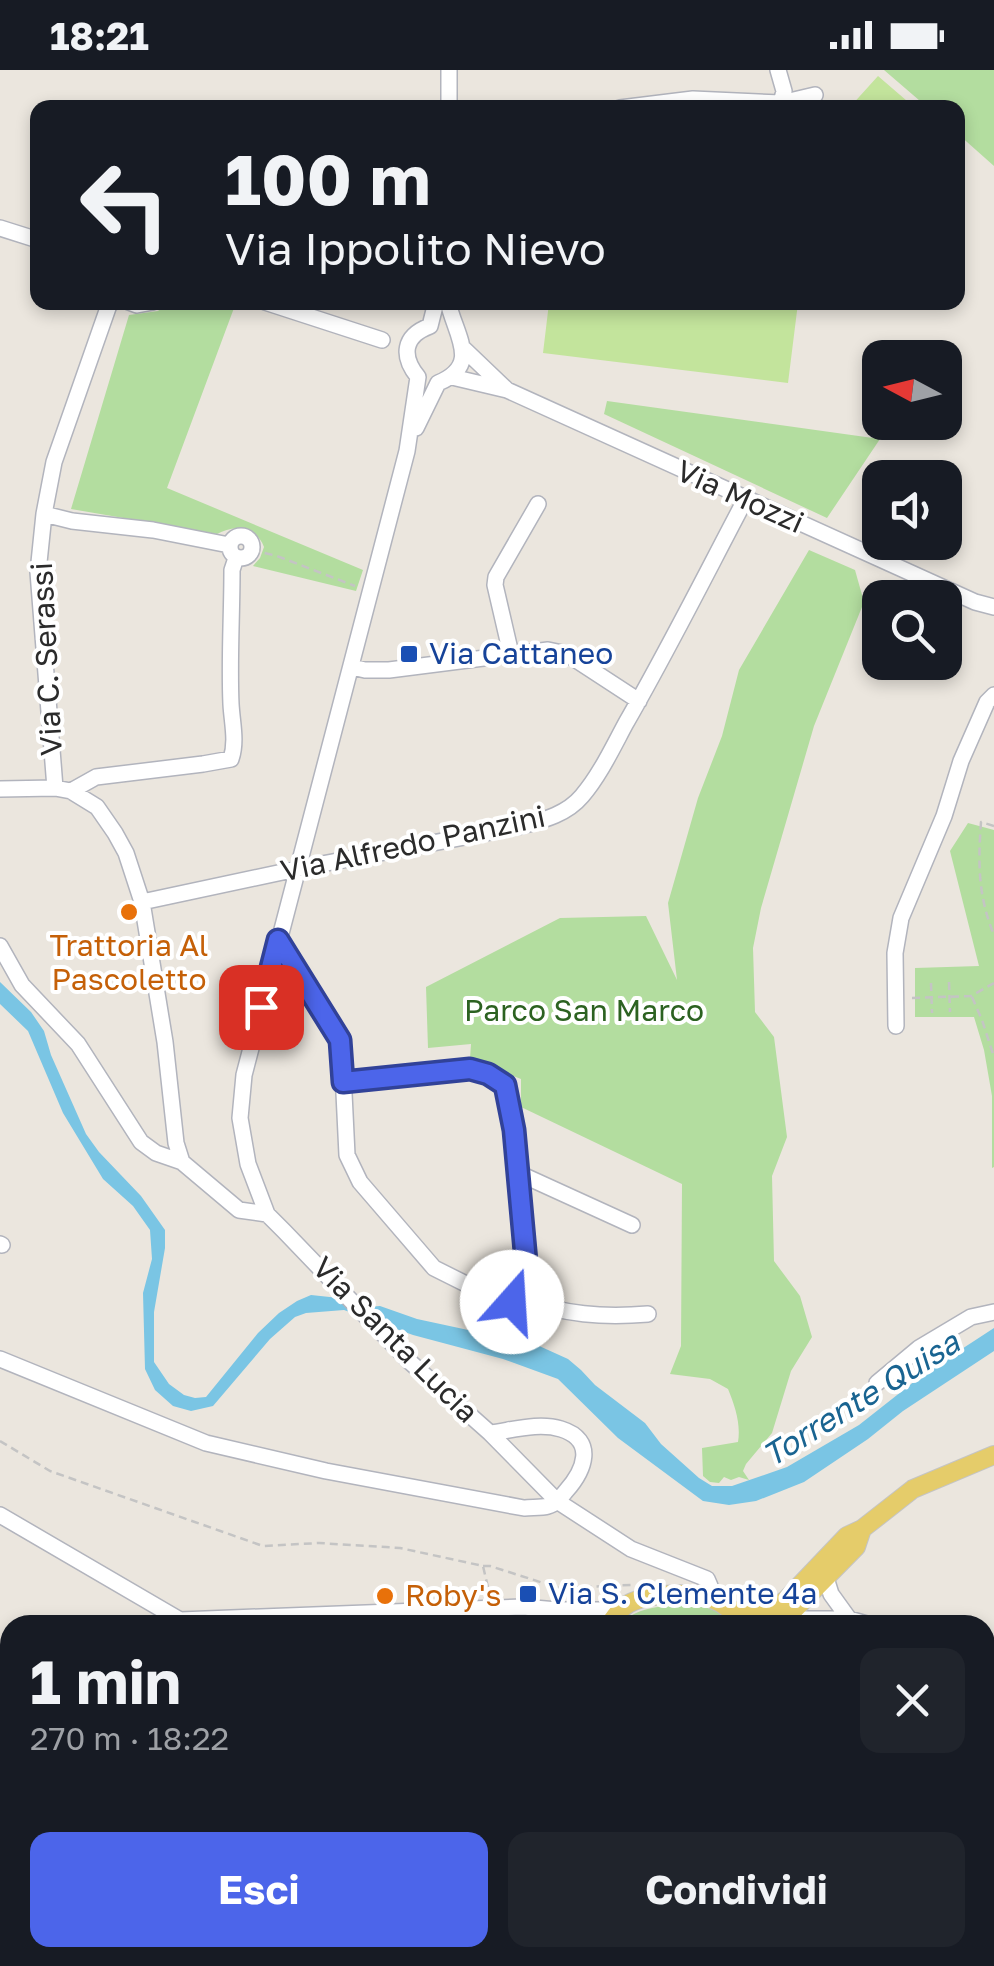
<!DOCTYPE html>
<html lang="it">
<head>
<meta charset="utf-8">
<style>
	:root { --surface:#171b24; --page:#20242c; --text:#f1f3f6; --muted:#9ea1a6; --accent:#4c65ea }
	body { margin:0; font-family:"Golos Text",sans-serif; background:var(--page); color:var(--text); height:100vh; display:flex; flex-direction:column; font-size:38px; white-space:nowrap }
	* { box-sizing:border-box; margin:0 }
	p { font-size:32px; color:var(--muted) }
	.icon { flex:none; width:55px; height:55px; fill:none; stroke:currentColor; stroke-width:2; stroke-linecap:round; stroke-linejoin:round }
	.map { position:relative; flex:1; overflow:hidden }
	.details { position:absolute; left:0px; top:1545px; width:995px; height:352px; display:flex; flex-direction:column; background:var(--surface); border-radius:30px 30px 0 0; box-shadow:0 5px 15px #0003 }
	.details>* { flex:none }
	.banner { position:absolute; left:30px; top:30px; width:935px; height:210px; border-radius:20px; box-shadow:0 5px 15px #0003; background:#171b24; color:var(--text); overflow:hidden }
	.needle { width:65px; rotate:277deg }
	.buttons { position:absolute; left:862px; top:270px; display:grid; gap:20px }
	.buttons a { display:grid; place-items:center; width:100px; height:100px; border-radius:20px; background:var(--surface); box-shadow:0 5px 15px #0003; font-size:50px }
	.pin { position:absolute; display:grid; place-items:center; width:85px; height:85px; color:#fff; margin:-42px; border-radius:20px; box-shadow:0 5px 15px #0006 }
	.me { position:absolute; width:110px; margin:-55px; rotate:19deg; stroke-linejoin:round; filter:drop-shadow(0 0 8px #0008) }
	.turn { display:flex; align-items:center; gap:35px; height:210px; padding:0 30px; font-size:45px }
	.turn .icon { width:130px; height:130px; stroke-width:2.5 }
	.turn b { display:block; font-size:70px; line-height:85px }
	.round { display:grid; place-items:center; flex:none; width:105px; height:105px; border-radius:20px; background:var(--page) }
	.head { display:flex; align-items:center; justify-content:space-between; height:170px; padding:0 30px }
	h1 { font-size:60px; font-weight:700; line-height:75px }
	.cta { display:flex; gap:20px; margin-top:auto; padding:20px 30px }
	.cta a { flex:1; height:115px; border-radius:20px; background:var(--accent); color:#fff; font-size:40px; font-weight:700; line-height:115px; text-align:center }
	.cta a+a { background:var(--page); color:var(--text) }
	.status { display:flex; justify-content:space-between; align-items:center; height:70px; padding:0 50px; background:var(--surface); direction:ltr }
	.status svg { height:28px; fill:currentColor }
	.map>svg:first-child { display:block }
	.industrial { fill:#e0dee5 }
	.green { fill:#b3dd9f }
	.pitch { fill:#c3e49c }
	.water { fill:#7ac5e4 }
	.lines { fill:none; stroke-linecap:round; stroke-linejoin:round }
	.minor-casing { stroke:#b2b4bd; stroke-width:18 }
	.major-casing { stroke:#c4c4c4; stroke-width:20 }
	.path { stroke:#c4c4c4; stroke-width:2.5; stroke-dasharray:8 5; stroke-linecap:butt }
	.minor { stroke:#fff; stroke-width:15 }
	.major { stroke:#e5cc6a; stroke-width:18 }
	.route-casing { stroke:#314298; stroke-width:25 }
	.route { stroke:#4c65ea; stroke-width:18 }
	.transit-dot { fill:#1a4fb4; stroke:#fff; stroke-width:4 }
	.food-dot { fill:#e8710a; stroke:#fff; stroke-width:4 }
	.labels { text-anchor:middle; stroke-width:8; stroke-linejoin:round; paint-order:stroke }
	.street-label { font-size:30px; fill:#2b2b2b; stroke:#fff }
	.transit-label { font-size:30px; fill:#164399; stroke:#fff; text-anchor:start }
	.food-label { font-size:30px; fill:#c56008; stroke:#fff }
	.park-label { font-size:30px; fill:#2c6221; stroke:#fff }
	.water-label { font-size:32px; font-style:italic; fill:#196491; stroke:#fff }
</style>
</head>
<body>
<div class="status"><b>18:21</b><svg viewBox="0 0 49 12"><path d="M0 12V9h3v3zM5 12V6h3v6zM10 12V3h3v9zM15 12V0h3v12zM26 1h20v11H26zM47 4h2v5h-2z"/></svg></div>
<div class="map">
<svg width="994" height="1896" viewBox="0 0 994 1896">
	<rect width="100%" height="100%" fill="#ebe6de"/>
	<path class="industrial" d="M10 1680V1888H119V1896H0V1682Z"/>
	<path class="green" d="M884 0H994V96L958 64V38L927 37Z
		M168 233H209L234 238 167 418 363 500 356 521 253 496 260 488 264 477C257 457 234 454 217 464L71 439 129 245 158 241Z
		M607 331 880 369 827 448 604 344Z
		M809 480 855 500 864 532 814 656 761 838 753 878 755 942 774 967 787 1067 772 1106 774 1191 800 1226 812 1267 791 1301 772 1363 746 1394 743 1401 749 1410 739 1407 731 1410 724 1407 719 1413 710 1412 703 1406 702 1378 738 1372C741 1354 735 1336 728 1319L710 1309 670 1304 681 1276 682 1114 521 1037V1009L470 989 471 974 428 978 426 917 560 848 646 846 677 910 668 833 698 728 722 666 739 600Z
		M968 753 994 760V1097L992 1098V1026L984 980 974 947H915V898L979 896 950 781Z
		M696 1534 722 1543 733 1555H619C639 1534 669 1536 696 1534Z"/>
	<path class="pitch" d="M878 6 914 37H850Z
		M549 233H798L788 313 543 283Z
		M151 1888H532L531 1896H148Z"/>
	<path class="water" d="M0 912 31 942 44 961 51 985 86 1064 99 1082 141 1126 165 1160V1178L154 1242V1292L169 1314 184 1325 195 1328 206 1327 258 1263 279 1243 297 1231 311 1225 339 1228 367 1237 380 1236 417 1249 496 1266 517 1255 525 1254 537 1275 568 1289 581 1300 595 1315 645 1353 661 1374 699 1408 712 1416H732L787 1397 859 1355 925 1303 994 1258V1281L903 1341 868 1369 804 1412 756 1431 729 1435 703 1431 618 1368 558 1309 503 1289 413 1265 344 1240 306 1243 295 1247 270 1269 213 1336 191 1341 173 1336 155 1320 145 1299 143 1223 152 1189 150 1160 133 1136 103 1109 63 1043 28 961 0 934Z"/>
	<g class="lines">
		<g class="minor-casing">
			<path id="minor" d="M449 0V38
				M778 0 784 21 781 33
				M620 38 693 29 781 33 815 25
				M0 158 38 170
				M129 232 137 235 153 232
				M265 232 382 270
				M436 232 430 256C403 266 401 286 418 307L407 381 244 1005 240 1048 248 1094 267 1144 284 1161 410 1292 490 1363 557 1431 631 1479 707 1509 710 1516 711 1529
				M452 307 507 320 464 279
				M507 320 975 532 994 537
				M416 358 438 313C482 295 455 265 448 232
				M44 444 72 451 153 460 229 475
				M230 477a11 11 0 1 1 22 0a11 11 0 1 1-22 0Z
				M511 584 495 515 496 507 538 434
				M352 597 365 600H389L548 580 567 584 639 631
				M55 718 38 502 44 444 54 392 109 235 113 232
				M0 719 55 718 71 721 97 737 115 763 126 783 142 832 165 972 176 1073 182 1092 239 1140 267 1144
				M71 721 96 707 203 694 231 689C237 671 232 653 231 634 229 590 232 545 232 500L236 488
				M142 832 306 797 522 756C544 750 567 744 582 726 600 705 613 677 626 653 668 580 706 504 745 430
				M278 869 340 971 342 982 347 1085 360 1112 434 1198 498 1230 511 1232 521 1230C566 1244 601 1248 648 1244
				M0 876 22 915 78 974 141 1072 156 1083 182 1092
				M896 956 895 883 901 848 944 746 961 691 987 632 994 625
				M343 1012 470 999 489 1004 505 1015 514 1060 528 1214 521 1230
				M518 1103 632 1155
				M0 1174 2 1175
				M0 1289 206 1373 326 1401 524 1438C531 1437 541 1438 548 1436 556 1434 561 1427 566 1421 584 1401 597 1370 561 1359 539 1352 513 1360 490 1363
				M877 1313 919 1278 971 1247 994 1242
				M0 1445 180 1550
				M826 1508 831 1524 849 1549
				M785 1549H849L870 1555
				M147 1555 180 1550 523 1537 557 1540H621
				M985 1582 994 1584
				M0 1588 10 1586
				M985 1778 994 1780
				M739 1888V1896
				M935 1888 948 1896
				M137 1896 138 1888
				M541 1896 542 1888
				M845 1896 846 1888"/>
		</g>
		<g class="major-casing">
			<path id="major" d="M731 1541 762 1540 776 1537 787 1529 847 1466 862 1459 913 1419 994 1385
				M609 1555C614 1548 618 1541 625 1536 643 1523 692 1521 712 1529 725 1534 736 1544 744 1555
				M779 1555 856 1477 862 1459
				M565 1888V1896"/>
		</g>
		<path class="path" d="M252 480 277 486 355 516
			M994 756 981 752C978 794 978 826 994 865
			M949 912 950 942
			M931 913 932 943
			M972 927 982 950 994 987
			M912 928 971 926 994 913
			M0 1371 50 1401 263 1476 319 1473 400 1478 483 1496 489 1522
			M483 1496H490L559 1518 631 1515"/>
		<use href="#minor" class="minor"/>
		<use href="#major" class="major"/>
	</g>
	<g class="lines">
		<g class="route-casing">
			<path id="route" d="M261 937 278 870 340 970 343 1012 470 999 488 1004 505 1015 514 1060 528 1214 520 1230 512 1232"/>
		</g>
		<use href="#route" class="route"/>
	</g>
	<g class="transit-dot">
		<rect x="399" y="574" width="20" height="20" rx="5"/>
		<rect x="518" y="1514" width="20" height="20" rx="5"/>
	</g>
	<g class="food-dot">
		<circle cx="129" cy="842" r="10"/>
		<circle cx="385" cy="1526" r="10"/>
	</g>
	<g class="labels">
		<g class="street-label">
			<text transform="translate(740 427) rotate(24)" y="10">Via Mozzi</text>
			<text transform="translate(47 589) rotate(-93)" y="10">Via C. Serassi</text>
			<text transform="translate(413 774) rotate(-12)" y="10">Via Alfredo Panzini</text>
			<text transform="translate(395 1270) rotate(45)" y="10">Via Santa Lucia</text>
		</g>
		<g class="transit-label">
			<text x="429" y="594">Via Cattaneo</text>
			<text x="548" y="1534">Via S. Clemente 4a</text>
		</g>
		<g class="food-label">
			<text x="129" y="886">Trattoria Al<tspan x="129" dy="34">Pascoletto</tspan></text>
			<text x="405" y="1536" text-anchor="start">Roby's</text>
		</g>
		<g class="park-label">
			<text x="584" y="951">Parco San Marco</text>
		</g>
		<g class="water-label">
			<text transform="translate(861 1329) rotate(-32)" y="11">Torrente Quisa</text>
		</g>
	</g>
</svg>
<div class="buttons">
<a><svg class="needle" viewBox="-14 -14 28 28"><path d="M0-13l5 13h-10z" fill="#e53935"/><path d="M0 13l5-13h-10z" fill="#9ea1a6"/></svg></a>
<a><svg class="icon" aria-label="sound" viewBox="0 0 24 24"><path d="M4 9h4l5-4v14l-5-4H4zM17 9q2 3 0 6"/></svg></a>
<a><svg class="icon" aria-label="search" viewBox="0 0 24 24"><circle cx="10" cy="10" r="6"/><path d="M15 15l6 6"/></svg></a>
</div>
<div class="pin" style="left:261px;top:937px;background:#d93025"><svg class="icon" aria-label="arrive" viewBox="0 0 24 24"><path d="M6 21V4h12l-3 4 3 4H6"/></svg></div>
<svg class="me" style="left:512px;top:1232px" viewBox="-20 -20 40 40"><circle r="19" fill="#fff"/><path d="M0-13L10 11 0 6-10 11z" fill="#4c65ea"/></svg>
<div class="banner">
<div class="turn"><svg class="icon" aria-label="left" viewBox="0 0 24 24"><path d="M17 20v-9H6M10 6l-5 5 5 5"/></svg><div><b>100 m</b>Via Ippolito Nievo</div></div>
</div>
<section class="details">
<div class="head"><div><h1>1 min</h1><p>270 m · 18:22</p></div><a class="round"><svg class="icon" aria-label="close" viewBox="0 0 24 24"><path d="M6 6l12 12M18 6L6 18"/></svg></a></div>
<div class="cta"><a>Esci</a><a>Condividi</a></div>
</section>
</div>
</body>
</html>
